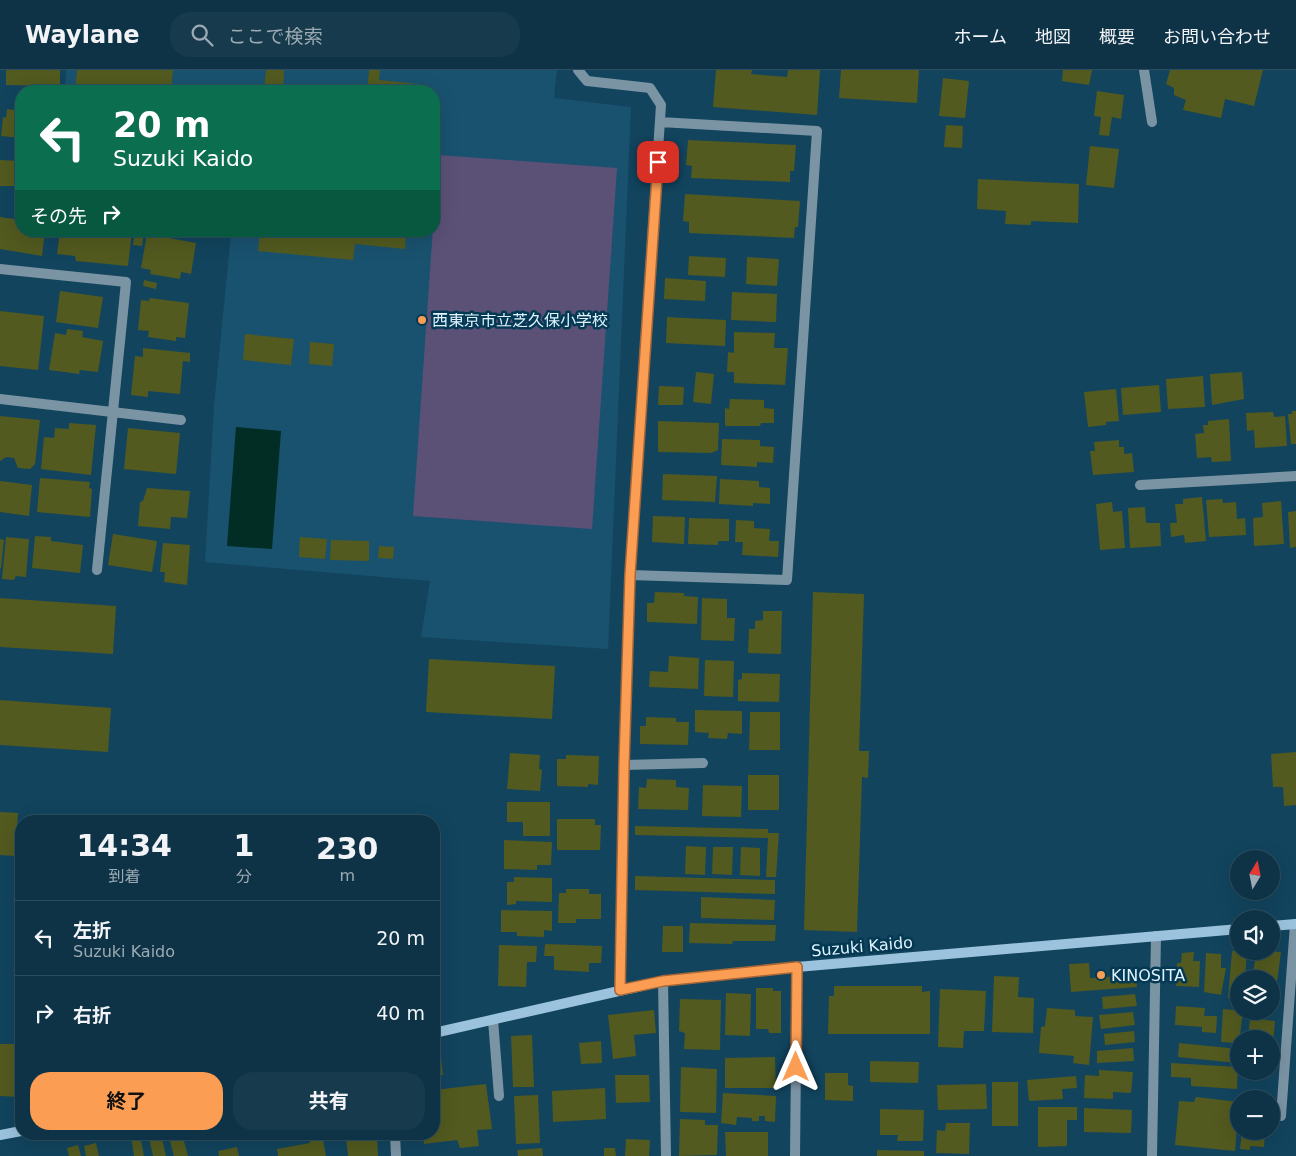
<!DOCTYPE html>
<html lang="ja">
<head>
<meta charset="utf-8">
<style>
	:root { --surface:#0e3346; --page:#173b4d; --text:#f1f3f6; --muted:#9baab3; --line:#2e4e5f; --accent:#fc9d54 }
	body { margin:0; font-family:"DejaVu Sans","Noto Sans JP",sans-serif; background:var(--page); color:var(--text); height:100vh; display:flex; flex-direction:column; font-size:19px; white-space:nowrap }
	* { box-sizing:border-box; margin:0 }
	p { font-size:16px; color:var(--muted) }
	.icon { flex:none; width:28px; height:28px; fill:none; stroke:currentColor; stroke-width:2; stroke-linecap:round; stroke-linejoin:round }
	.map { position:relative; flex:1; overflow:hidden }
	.panel { position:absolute; left:15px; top:745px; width:425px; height:325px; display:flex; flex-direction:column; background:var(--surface); border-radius:20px; box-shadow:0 5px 20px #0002,0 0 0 1px var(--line) }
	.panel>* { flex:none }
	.banner { position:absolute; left:15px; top:15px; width:425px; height:152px; border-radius:20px; box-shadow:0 5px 20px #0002,0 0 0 1px var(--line); background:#0b6e4f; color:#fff; overflow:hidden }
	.needle { width:32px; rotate:10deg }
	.fabs { position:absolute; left:1230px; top:780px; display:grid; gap:10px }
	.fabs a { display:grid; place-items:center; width:50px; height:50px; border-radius:50%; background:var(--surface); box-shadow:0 5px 20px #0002,0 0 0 1px var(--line); font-size:25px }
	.pin { position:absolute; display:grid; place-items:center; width:42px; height:42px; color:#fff; margin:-21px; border-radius:10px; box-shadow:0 2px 8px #0006 }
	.me { position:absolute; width:55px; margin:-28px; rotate:0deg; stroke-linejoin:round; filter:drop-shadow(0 0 4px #0008) }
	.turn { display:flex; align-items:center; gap:18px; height:105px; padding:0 15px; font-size:22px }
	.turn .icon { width:65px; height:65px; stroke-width:2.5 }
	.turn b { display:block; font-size:35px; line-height:42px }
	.then { display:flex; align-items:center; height:48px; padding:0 15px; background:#0003; gap:10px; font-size:19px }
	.eta { display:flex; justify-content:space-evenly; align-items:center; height:85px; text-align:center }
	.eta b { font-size:30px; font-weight:700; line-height:35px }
	.action { display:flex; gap:10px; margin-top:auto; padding:10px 15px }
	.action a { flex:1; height:58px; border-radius:20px; background:var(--accent); color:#111; font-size:20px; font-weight:700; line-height:58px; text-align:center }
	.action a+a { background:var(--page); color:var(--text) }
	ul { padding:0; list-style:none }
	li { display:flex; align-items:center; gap:15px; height:75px; padding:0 15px; border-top:1px solid var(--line) }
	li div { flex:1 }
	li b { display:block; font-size:19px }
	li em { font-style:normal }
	header { display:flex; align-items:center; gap:30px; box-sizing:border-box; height:70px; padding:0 25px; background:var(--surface); border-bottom:1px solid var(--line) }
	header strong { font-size:24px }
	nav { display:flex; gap:28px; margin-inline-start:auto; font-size:18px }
	.search { width:350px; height:45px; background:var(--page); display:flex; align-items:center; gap:12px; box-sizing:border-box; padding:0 18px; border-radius:20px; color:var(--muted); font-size:19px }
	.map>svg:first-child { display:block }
	.built { fill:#19526f }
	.green { fill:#5b5177 }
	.water { fill:#012d24 }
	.building { fill:#525a1f }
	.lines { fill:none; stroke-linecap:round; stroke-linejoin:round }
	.service { stroke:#7b94a4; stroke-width:10 }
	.minor { stroke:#7b94a4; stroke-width:10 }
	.secondary { stroke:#9bc3dd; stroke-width:10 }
	.route-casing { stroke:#a46637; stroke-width:12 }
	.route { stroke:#fc9d54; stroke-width:9 }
	.poi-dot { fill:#fc9d54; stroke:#033952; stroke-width:2 }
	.labels { text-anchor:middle; stroke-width:5; stroke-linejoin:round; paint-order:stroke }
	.poi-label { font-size:16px; fill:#e0f2fe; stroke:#033952; text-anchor:start }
	.street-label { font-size:16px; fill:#e0f2fe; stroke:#033952 }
</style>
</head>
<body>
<header>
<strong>Waylane</strong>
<div class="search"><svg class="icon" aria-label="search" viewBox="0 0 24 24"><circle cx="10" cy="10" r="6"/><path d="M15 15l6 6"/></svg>ここで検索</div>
<nav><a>ホーム</a><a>地図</a><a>概要</a><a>お問い合わせ</a></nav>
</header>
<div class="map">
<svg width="1296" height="1086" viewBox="0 0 1296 1086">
	<rect width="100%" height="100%" fill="#12445e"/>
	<path class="built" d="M66 0H557L554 28 631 37 608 579 421 567 430 511 205 492 214 336 231 164 207 161H434V21H65Z"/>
	<path class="green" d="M438 85 617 98 592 459 413 446Z"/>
	<path class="water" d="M236 357 281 361 272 479 227 476Z"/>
	<path class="building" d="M6 0H60V16L6 15Z
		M77 0H173L171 21H75Z
		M266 0H284L283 21H264Z
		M369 0H380L379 10 419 14 418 21H367Z
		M716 0H752L751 4 787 7 788 0H820L817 45 713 37Z
		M841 0H919L917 33 839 28Z
		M1063 0H1092L1089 15 1062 11Z
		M1170 0H1263L1254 36 1225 29 1221 48 1183 40 1186 30 1174 25V18L1166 14Z
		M943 8 969 11 965 48 939 46Z
		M1097 21 1124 25 1121 49 1112 47 1109 66 1099 65 1101 47 1094 46Z
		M7 39 21 41V68L1 66 3 47 6 48Z
		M946 55 963 56 962 78 944 77Z
		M688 70 796 75 794 101H790V112L691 108 692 96 686 95Z
		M1090 76 1119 79 1114 118 1086 115Z
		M0 90 21 91V116H0Z
		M978 109 1079 114 1078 153 1031 151V155L1005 154 1006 141 977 139Z
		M685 124 800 131 798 157H795L794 168 689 163V152L683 151Z
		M0 147 21 150V161H45L42 186 0 179Z
		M60 161H132L128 196 76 191 75 186 57 184Z
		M135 161H144L142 176 133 175Z
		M260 161H406L405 179 355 174 353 190 258 181Z
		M147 164 196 173 191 204 181 202 180 209 150 204 151 200 141 198Z
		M689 186 726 188 725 207 688 205Z
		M747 187 779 189 777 216 746 214Z
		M665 208 706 211 705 231 664 229Z
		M144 210 157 213 156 219 143 216Z
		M60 221 103 227 98 258 56 252Z
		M732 222 777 224 776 252 731 250Z
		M150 228 189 233 185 268 176 267V271L148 267 149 261 138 260 141 230 149 231Z
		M0 241 44 246 38 300 0 296Z
		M667 247 726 250 725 276 666 273Z
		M67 259 83 261 82 267 103 271 98 302 80 300 79 304 49 300 55 263 66 265Z
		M734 262 775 263 774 278H788L785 315 734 313V302H727L728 282 734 283Z
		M245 264 294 269 291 295 243 290Z
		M310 272 334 274 332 296 309 294Z
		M143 278 190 283V292L183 291 180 324 148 321V327L131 325 135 286 143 287Z
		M696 302 714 304 711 334 693 332Z
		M1242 302 1244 329 1212 335 1210 304Z
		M1203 306 1205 337 1168 339 1166 309Z
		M1159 315 1161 342 1123 345 1121 318Z
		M659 316 684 317 683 335H658Z
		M1116 319 1119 351 1106 352V355L1088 357 1084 322Z
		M730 329 764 330V338L774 339V353H761L760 356H725V338L729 339Z
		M1292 341H1296V374H1291L1288 344H1292Z
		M1273 342 1274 347 1285 346 1287 376 1255 378 1254 360 1247 361 1246 343Z
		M0 346 40 350 35 394 30 399 18 398 14 388 6 387 0 391Z
		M1229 349 1231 391 1212 392 1211 387 1197 388 1195 364 1204 363 1203 355H1208V351Z
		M658 351 719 353 718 380 711 383 658 382Z
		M69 353 96 355 91 405 41 399 44 367 54 368 55 358 69 359Z
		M128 358 180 363 176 404 124 399Z
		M722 369 760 370V376L774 377 773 393 757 392V397L721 395Z
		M1119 370V377H1124V384L1132 383 1134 402 1093 405 1090 381H1095L1094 372Z
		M663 404 717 406 715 432 662 430Z
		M40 408 90 412 89 418 92 419 90 447 37 442Z
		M720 409 759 411V417L770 418V434L753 433V436L719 434Z
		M0 411 32 415 29 446 0 442Z
		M147 418 190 421 187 448 171 447 170 459 138 456 140 432 143 431Z
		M1202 427 1206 471 1185 473 1184 465 1171 467 1170 453H1177L1175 434H1183V429Z
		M1222 429 1223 433 1236 432 1237 449 1245 448 1246 465 1209 467 1206 430Z
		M1281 431 1284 474 1254 476 1253 448 1263 447 1262 433Z
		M1112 432 1113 442 1122 441 1125 478 1100 480 1096 434Z
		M1145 437 1146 453H1160L1161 476 1130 478 1128 438Z
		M1296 441V477L1290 478 1288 442Z
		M653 446 685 447 684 474 652 472Z
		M689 448 729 449V471H718V475L688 474Z
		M736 450 754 451V458L770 459 769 471H779L778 487 742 485 743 472H735Z
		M113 464 157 471 152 502 108 495Z
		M35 466 51 467V471L83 475 80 503 32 498Z
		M6 467 29 469 26 507 16 506 14 510 2 509Z
		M300 467 327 469 325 489 299 487Z
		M0 469 4 470 1 499 0 498Z
		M331 470 369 471V491L330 490Z
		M163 473 190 475 187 515 164 512 165 502H160Z
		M379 476 394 477 393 489 378 488Z
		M655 522 684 523V526L698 527 697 554 647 552V533H654Z
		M813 522 864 524 859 681H869L868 708 862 707 857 862 804 860Z
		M0 528 116 536 113 584 0 577Z
		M702 528 727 529V548H735L734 571 701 570Z
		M763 541H782L781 584 748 583 749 559H755V551L763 550Z
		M669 586 699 588 698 619 649 617 650 601 668 602Z
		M429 589 555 596 552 649 426 642Z
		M705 590 734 591 733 627 704 626Z
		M742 603 780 604 779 632 738 631V610L742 609Z
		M0 630 111 638 108 682 0 675Z
		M695 640 742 641V664L728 663 727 669 708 668 709 663 695 662Z
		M750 642H780V680H749Z
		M646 647 676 648V652H689L688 675 640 674V656H646Z
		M1296 682V735L1284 736 1283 717H1273L1271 684Z
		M510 683 540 685 539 699 542 700 540 721 507 719Z
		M566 685 599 686 598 715 588 714V717L557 716V689H566Z
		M748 705H779V740H748Z
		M647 709 676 710V717L689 718 688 740 638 739 639 717 646 718Z
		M703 715 742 716 741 747 702 746Z
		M507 732H550V766H523V752H507Z
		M0 742 18 743 15 786 0 785Z
		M557 749H595V755H601L600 780H557Z
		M635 756 768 759V763H779L776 807H766L768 768 635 765Z
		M504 770 552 772 551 795H537V800L504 799Z
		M686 776 706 777 705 805 685 804Z
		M713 777H733L732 805 712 804Z
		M741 777 760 778V806L740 805Z
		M635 806 775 810V824L635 820Z
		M514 807 552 808V832L516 831V834L507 835V812H514Z
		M566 819H589V824H601V849H576V853H558L559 823H566Z
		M701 827 775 830 774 850 701 848Z
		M501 840 552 841V861L544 860V867L517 866V862H501Z
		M690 853 776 855 775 871H733L732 874 689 873Z
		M663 856H683V882H662Z
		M545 874 602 876 601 893H589V902L554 900V886H544Z
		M499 875 537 876 536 892H527L526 917 498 916Z
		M1232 881 1247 882 1245 909H1239V929L1228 928Z
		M1261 881 1281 882 1274 934 1271 933V909H1252L1255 890 1260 891Z
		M1194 882 1193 891H1200L1199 917 1176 916 1177 893H1181L1182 883Z
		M1206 883 1221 884V898H1226L1221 925 1204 922Z
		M1089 893 1090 908 1136 905 1137 917 1071 922 1069 894Z
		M994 906 1019 907 1018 927 1034 928 1033 963 992 962Z
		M834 916H922V922L930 921V964H828L829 926H834Z
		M756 918H773V921H781V963H769L768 959H756Z
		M940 919 986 921 984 961H964L963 978 938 977Z
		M726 923 751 924 750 966 725 965Z
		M1135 924 1137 936 1103 939 1102 927Z
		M680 929 721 930 720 980 684 979 685 963 679 961Z
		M1176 936 1205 938 1204 946H1217L1216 963 1202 962V957L1175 955Z
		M1047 938 1075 940V946L1093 947 1089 995 1073 993 1074 986 1039 983 1041 957 1045 956Z
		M1223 939 1243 941 1239 973 1221 972Z
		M654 940 656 963 634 965 636 986 613 989 608 945Z
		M1133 942 1135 955 1101 959 1099 945Z
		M1250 948 1275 951 1273 973 1271 969H1248Z
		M1134 961 1135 972 1105 975 1104 964Z
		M14 962H21V1027L0 1026V974H14Z
		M532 965 534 1017H513L511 966Z
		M601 971 602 993 581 994 579 973Z
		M1179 973 1239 979 1237 993 1178 987Z
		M1133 978 1134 991 1097 993V981Z
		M441 987 443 1005 434 1006V988Z
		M775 987 776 1018H725V988Z
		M870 991 919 992 918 1013 870 1012Z
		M1171 993 1238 997 1237 1019 1191 1016V1008L1171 1007Z
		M681 997 717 999 716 1043 680 1042Z
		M1099 1000 1133 1002 1131 1023 1113 1022V1029L1084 1028 1085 1005 1099 1006Z
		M1244 1001H1270V1005Z
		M825 1003H848V1015L853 1016V1031L825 1030Z
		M615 1005H649L650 1032 616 1033Z
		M1076 1006 1077 1018 1062 1019 1063 1029 1029 1031 1027 1010Z
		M992 1012H1018V1056H992Z
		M486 1014 492 1059 477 1060 479 1076 460 1078 457 1070 424 1074 423 1064H434V1020Z
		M986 1014 987 1039 938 1040 937 1015Z
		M605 1018 606 1049 553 1052 552 1021Z
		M723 1023 776 1026 775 1052 765 1051V1046H759V1051H752V1048L737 1047 736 1055 721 1053Z
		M538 1025 540 1073 516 1074 514 1026Z
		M1196 1027 1239 1032 1235 1081 1175 1075 1179 1031 1194 1032Z
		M1038 1037H1077V1050H1067V1076L1038 1077Z
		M1084 1038 1132 1040 1131 1063 1084 1062Z
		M880 1039 924 1040 923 1071H897L898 1065H880Z
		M680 1049 705 1050V1055H718L717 1085 679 1086Z
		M946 1053H970L969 1084 936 1083 937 1060 945 1061Z
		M1242 1061H1265L1264 1077 1250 1076V1080L1240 1079Z
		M725 1062H768V1086H726Z
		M148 1064H161L166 1086H153Z
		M168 1064H182L188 1086H174Z
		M254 1064H277V1065L256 1069Z
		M308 1064H322L326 1086H278L277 1079 310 1073Z
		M140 1065 144 1086H134L131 1067Z
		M377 1065 378 1086H348L346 1068Z
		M626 1069 650 1070 649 1086H625Z
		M96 1073 99 1086H86L84 1076Z
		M78 1075 81 1086H69L67 1078Z
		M237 1077 239 1086H219L218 1081Z
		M542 1078 543 1086H518L517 1080Z
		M604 1078H615L616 1086H604Z
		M877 1080 924 1081V1086H877Z"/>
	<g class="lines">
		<path class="service" d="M1144 0 1152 52
			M0 199 126 212 97 500
			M493 950 499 1026"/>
		<path class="minor" d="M578 0 587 11 650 18 661 35 630 505 624 695 620 920
			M0 329 181 350
			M1140 415 1296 406
			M630 505 787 510 817 61 660 52
			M624 695 703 693
			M663 911 666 1086
			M1281 1046 1295 854
			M395 1064 396 1086
			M795 1086 797 897
			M1152 1086 1156 866"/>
		<path class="secondary" d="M1271 856 1296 854
			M434 963 663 911 797 897 1239 859
			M0 1065 21 1061"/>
	</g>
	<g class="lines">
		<g class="route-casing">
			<path id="route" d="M658 92 630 505 624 695 620 920 663 911 797 897 796 997"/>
		</g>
		<use href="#route" class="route"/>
	</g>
	<g class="poi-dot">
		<circle cx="422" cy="250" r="5"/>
		<circle cx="1101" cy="905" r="5"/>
	</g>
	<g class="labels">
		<g class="poi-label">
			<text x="432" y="256">西東京市立芝久保小学校</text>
			<text x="1111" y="911">KINOSITA</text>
		</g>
		<g class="street-label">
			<text transform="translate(862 876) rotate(-5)" y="6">Suzuki Kaido</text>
		</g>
	</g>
</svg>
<div class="fabs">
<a><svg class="needle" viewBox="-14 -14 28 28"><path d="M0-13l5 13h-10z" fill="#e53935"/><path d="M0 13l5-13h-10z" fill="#9baab3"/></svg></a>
<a><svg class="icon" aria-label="sound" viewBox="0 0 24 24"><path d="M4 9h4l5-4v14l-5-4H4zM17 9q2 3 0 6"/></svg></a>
<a><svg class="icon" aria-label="layers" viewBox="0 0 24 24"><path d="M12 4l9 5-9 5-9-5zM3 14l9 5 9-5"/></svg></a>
<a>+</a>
<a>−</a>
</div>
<div class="pin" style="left:658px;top:92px;background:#d93025"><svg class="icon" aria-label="arrive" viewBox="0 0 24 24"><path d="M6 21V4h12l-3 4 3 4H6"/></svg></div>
<svg class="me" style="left:796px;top:997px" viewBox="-20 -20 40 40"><path d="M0-17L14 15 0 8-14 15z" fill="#fc9d54" stroke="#fff" stroke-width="4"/></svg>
<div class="banner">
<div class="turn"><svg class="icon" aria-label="left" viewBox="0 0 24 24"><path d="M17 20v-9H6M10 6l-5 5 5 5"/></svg><div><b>20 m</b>Suzuki Kaido</div></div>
<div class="then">その先<svg class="icon" aria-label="right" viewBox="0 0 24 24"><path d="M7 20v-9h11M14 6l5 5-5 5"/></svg></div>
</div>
<section class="panel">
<div class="eta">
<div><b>14:34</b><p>到着</p></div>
<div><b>1</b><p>分</p></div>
<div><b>230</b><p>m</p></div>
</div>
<ul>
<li><svg class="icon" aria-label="left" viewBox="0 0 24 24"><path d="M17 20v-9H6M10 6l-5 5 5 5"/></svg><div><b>左折</b><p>Suzuki Kaido</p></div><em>20 m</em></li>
<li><svg class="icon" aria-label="right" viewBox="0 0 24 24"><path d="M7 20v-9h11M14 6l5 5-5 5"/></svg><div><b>右折</b></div><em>40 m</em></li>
</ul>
<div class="action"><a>終了</a><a>共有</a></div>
</section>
</div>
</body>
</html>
